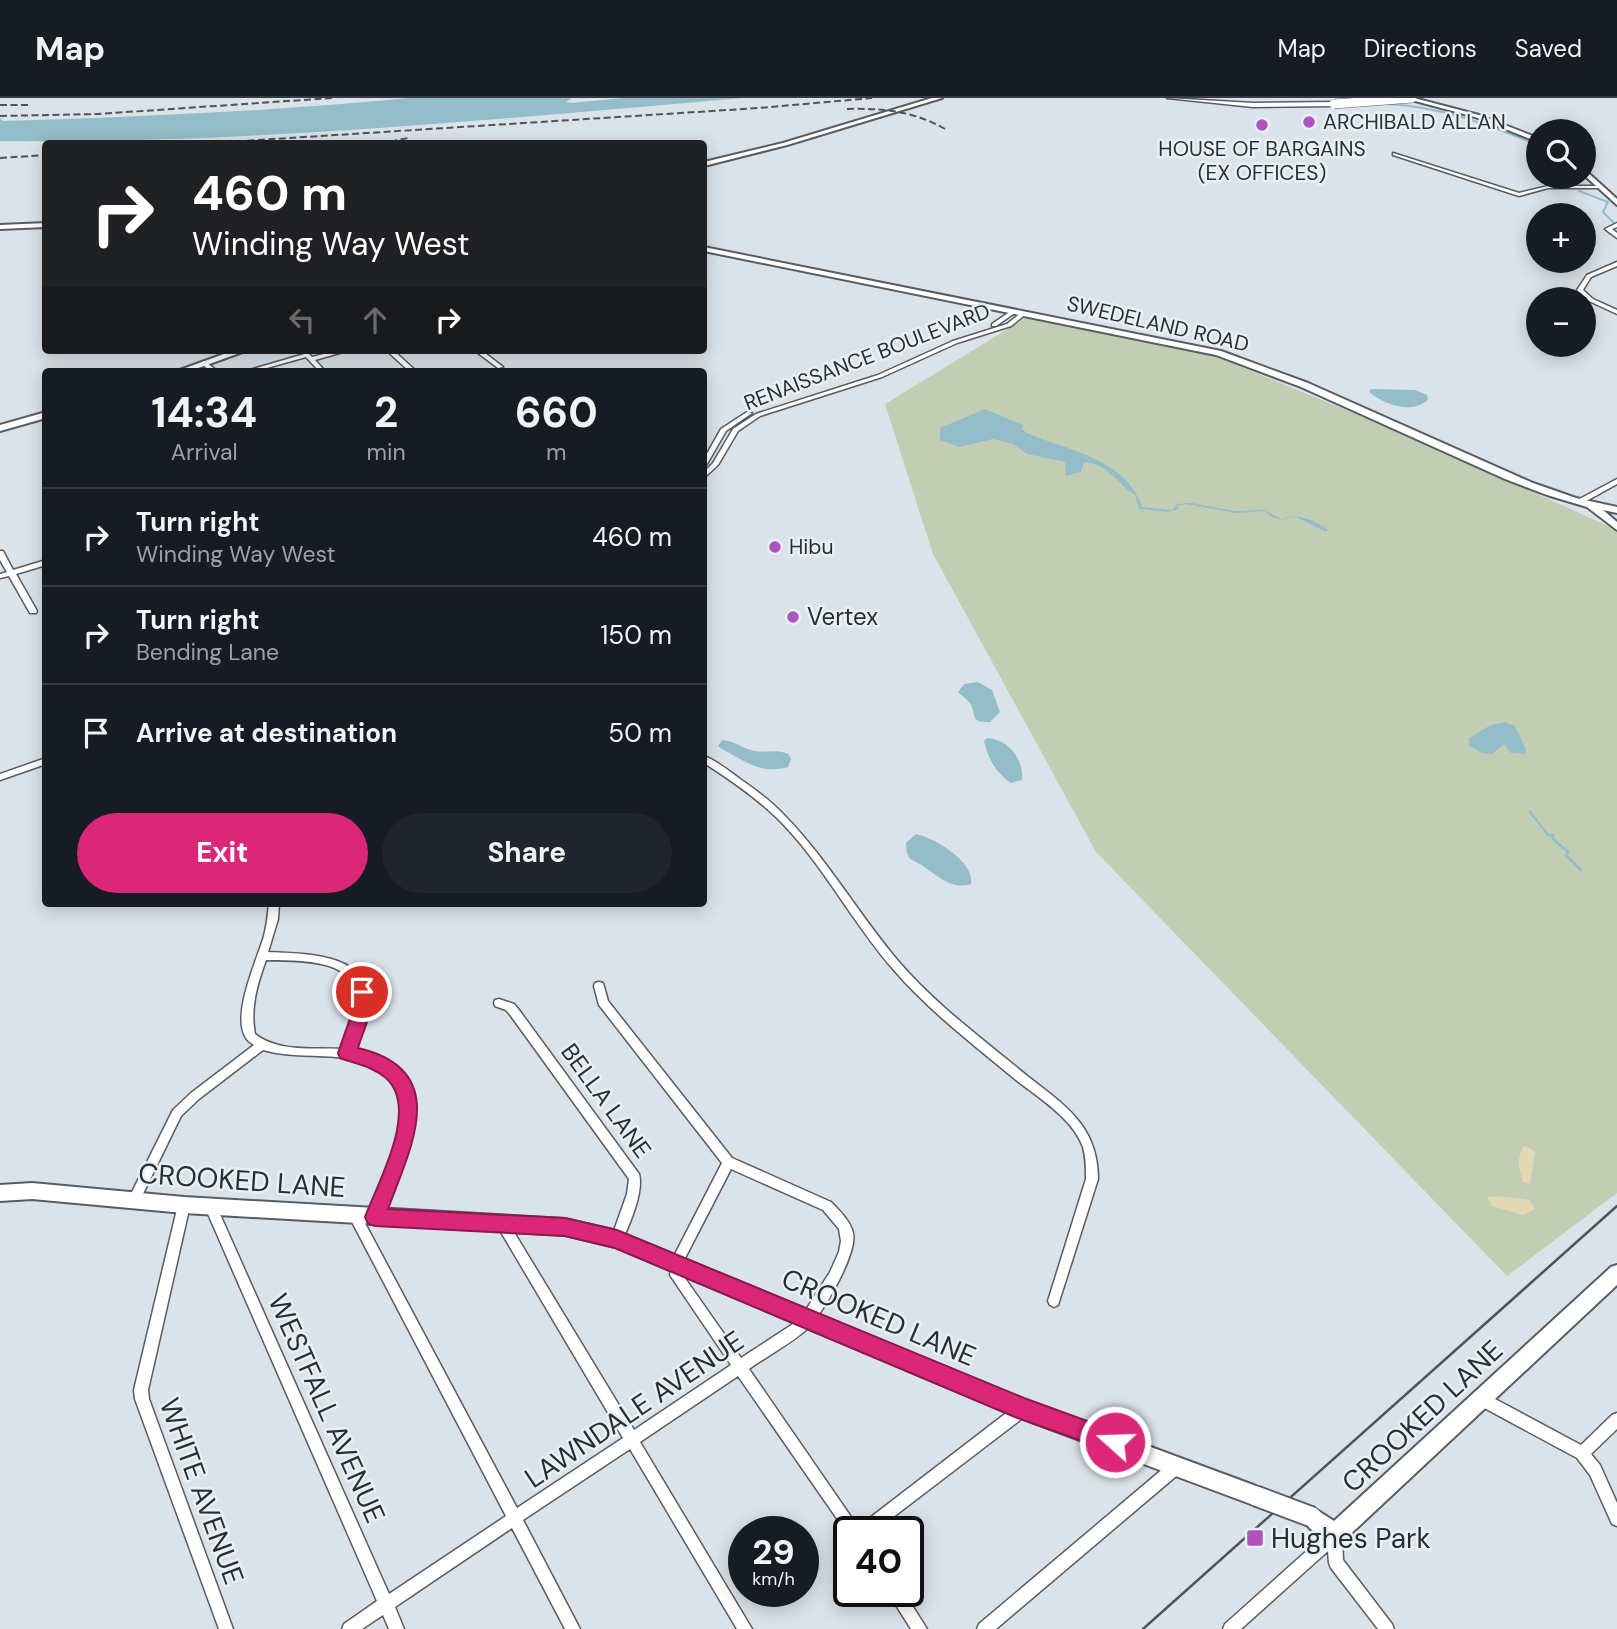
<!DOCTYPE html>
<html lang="en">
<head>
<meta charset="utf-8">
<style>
	:root { --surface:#171b24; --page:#20242c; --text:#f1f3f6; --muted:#9ea1a6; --line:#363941; --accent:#db2777 }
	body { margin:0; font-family:"DM Sans",sans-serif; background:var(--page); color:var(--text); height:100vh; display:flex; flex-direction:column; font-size:26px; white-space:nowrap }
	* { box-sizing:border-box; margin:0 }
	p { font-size:23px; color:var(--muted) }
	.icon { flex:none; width:38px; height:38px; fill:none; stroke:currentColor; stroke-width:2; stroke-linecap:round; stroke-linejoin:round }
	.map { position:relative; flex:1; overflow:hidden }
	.drawer { position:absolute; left:42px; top:270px; width:665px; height:539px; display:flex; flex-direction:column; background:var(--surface); border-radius:7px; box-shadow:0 4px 18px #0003 }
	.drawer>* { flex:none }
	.hud { position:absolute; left:42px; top:42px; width:665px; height:214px; border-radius:7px; box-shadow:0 4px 18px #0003; background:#202124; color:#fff; overflow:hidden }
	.fabs { position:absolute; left:1526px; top:21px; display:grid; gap:14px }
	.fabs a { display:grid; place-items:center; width:70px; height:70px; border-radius:50%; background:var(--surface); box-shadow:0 4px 18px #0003; font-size:35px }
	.speed { position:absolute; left:728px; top:1418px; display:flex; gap:14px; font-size:35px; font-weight:700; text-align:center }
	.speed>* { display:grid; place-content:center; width:91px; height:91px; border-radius:50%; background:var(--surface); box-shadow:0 4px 18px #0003; line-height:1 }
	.speed small { font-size:18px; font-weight:400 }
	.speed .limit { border:4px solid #111; border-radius:10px; background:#fff; color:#111 }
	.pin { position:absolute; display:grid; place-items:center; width:60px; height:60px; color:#fff; margin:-30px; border:4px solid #fff; border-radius:50%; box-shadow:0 2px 7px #0007 }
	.me { position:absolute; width:77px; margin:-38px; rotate:290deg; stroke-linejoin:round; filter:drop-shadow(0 0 5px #0008) }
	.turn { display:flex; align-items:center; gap:24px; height:147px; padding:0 35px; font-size:32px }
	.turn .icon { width:91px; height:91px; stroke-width:2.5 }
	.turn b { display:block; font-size:49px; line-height:60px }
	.lanes { display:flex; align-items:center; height:66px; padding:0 35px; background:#0003; justify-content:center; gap:35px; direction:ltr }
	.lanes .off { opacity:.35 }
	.eta { display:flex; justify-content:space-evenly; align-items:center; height:119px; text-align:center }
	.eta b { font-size:42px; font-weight:700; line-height:49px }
	.cta { display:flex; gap:14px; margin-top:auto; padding:14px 35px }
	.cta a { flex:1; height:80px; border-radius:42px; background:var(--accent); color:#fff; font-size:28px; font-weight:700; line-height:80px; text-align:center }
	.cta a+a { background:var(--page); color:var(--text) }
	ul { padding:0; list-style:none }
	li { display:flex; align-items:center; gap:21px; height:98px; padding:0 35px; border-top:2px solid var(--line) }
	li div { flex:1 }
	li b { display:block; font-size:26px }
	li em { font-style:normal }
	header { display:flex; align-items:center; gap:42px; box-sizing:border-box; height:98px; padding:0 35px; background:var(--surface); border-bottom:2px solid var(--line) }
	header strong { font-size:33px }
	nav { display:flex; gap:38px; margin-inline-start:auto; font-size:24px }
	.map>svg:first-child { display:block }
	.green { fill:#c2ceb4 }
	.sand { fill:#e2d8b3 }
	.water { fill:#94bdc9 }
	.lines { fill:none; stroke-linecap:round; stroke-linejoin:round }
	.stream-far1 { stroke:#94bdc9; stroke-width:2 }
	.stream { stroke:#94bdc9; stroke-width:2.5 }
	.street-casing { stroke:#565e64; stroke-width:3 }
	.secondary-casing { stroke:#565e64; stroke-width:4 }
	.highway-casing { stroke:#565e64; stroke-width:3 }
	.street { fill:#fff; fill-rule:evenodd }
	.secondary { fill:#fff; fill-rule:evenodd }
	.highway { fill:#fff; fill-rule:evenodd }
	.tram { stroke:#4f5457; stroke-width:2.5 }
	.rail { stroke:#4f5457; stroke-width:2; stroke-dasharray:7 3.5; stroke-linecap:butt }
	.secondary-bridge-casing { stroke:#565e64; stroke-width:23; stroke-linecap:butt }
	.highway-bridge-casing { stroke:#565e64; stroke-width:10; stroke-linecap:butt }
	.secondary-bridge { stroke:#fff; stroke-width:19 }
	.highway-bridge { stroke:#fff; stroke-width:9 }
	.route { fill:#db2777; stroke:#8e194d; stroke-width:2 }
	.poi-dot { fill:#af53be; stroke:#e7f0f7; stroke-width:2.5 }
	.labels { text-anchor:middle; stroke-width:5; stroke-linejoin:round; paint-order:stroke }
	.far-poi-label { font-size:21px; fill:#2a2e30; stroke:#e7f0f7; text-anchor:start }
	.far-street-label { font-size:21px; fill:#2a2e30; stroke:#e7f0f7 }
	.poi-label { font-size:24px; fill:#2a2e30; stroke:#e7f0f7; text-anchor:start }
	.street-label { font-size:24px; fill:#2a2e30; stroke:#e7f0f7 }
	.near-street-label { font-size:28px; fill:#2a2e30; stroke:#e7f0f7 }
	.near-poi-label { font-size:28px; fill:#2a2e30; stroke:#e7f0f7; text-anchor:start }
</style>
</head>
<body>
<header>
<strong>Map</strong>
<nav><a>Map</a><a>Directions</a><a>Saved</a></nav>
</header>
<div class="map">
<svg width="1617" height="1531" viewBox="0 0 1617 1531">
	<rect width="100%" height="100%" fill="#dae3ea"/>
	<path class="green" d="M1032 220 1210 256 1402 335 1617 432V1095L1507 1178 1096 754 933 456 885 306 1024 221Z"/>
	<path class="sand" d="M1524 1048 1535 1053 1530 1086 1523 1084C1519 1071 1516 1060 1524 1048Z
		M1497 1098 1530 1102 1535 1111 1523 1117 1492 1108 1487 1099Z"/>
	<path class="water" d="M410 0H572L566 4 571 5 623 0H743C496 21 249 46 0 43V20L3 23C139 19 275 13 410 0Z
		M1371 291 1415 292 1427 297 1428 302C1411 317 1384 306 1369 294Z
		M985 311 1023 327 1022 331 1027 335C1069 353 1127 361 1142 409L1172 412 1177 406 1192 405 1234 413 1264 412 1283 422C1292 413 1318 423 1328 432L1326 434 1294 418 1283 422 1272 419 1265 413 1236 415 1186 406 1177 408 1179 411 1168 414 1139 411 1135 397C1117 386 1109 366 1084 364L1081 374 1066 378 1065 364 1027 356 1013 346 993 341 959 349 940 342V330Z
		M978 584 992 592 1000 614 990 624C970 624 977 620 971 607 969 602 962 598 958 594L964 586Z
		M1505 624 1515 628 1526 651 1525 656 1511 655 1504 646 1492 656 1482 655 1470 648 1469 640 1491 627Z
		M987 640C1008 641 1024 661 1022 682L1011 685C996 675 988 661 984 643Z
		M722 642C735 643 742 650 754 653 766 655 776 651 788 656L791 661 788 669C761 677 745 663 722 651L718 648Z
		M916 736C935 740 975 764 971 786 947 794 931 769 910 761L907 755 906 745Z"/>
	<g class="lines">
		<path class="stream-far1" d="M1387 6C1444 9 1486 26 1538 47
			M1579 93 1608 104 1603 114 1617 128"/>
		<path class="stream" d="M1530 714 1548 737H1553V741L1568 754 1566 757 1581 772"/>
		<g class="street-casing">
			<path id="street" d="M1393 55 1519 95 1548 88H1598L1600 89 1598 90H1548L1519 98 1393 57Z
				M1617 125V129L1612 131 1617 135V140L1605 131Z
				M1617 164V168L1591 179 1583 192 1593 201 1617 212V216L1589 203 1577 192 1587 177Z
				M1011 213 1016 214 996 228H992V226Z
				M1021 215 1026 216 1011 228 957 245 882 279 760 318 738 333 718 367 706 378 704 379V374L713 365 733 331 756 316 878 277 953 243 1007 226Z
				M340 252H350L315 262 325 273H319L306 259 256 273H246L308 255 312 259Z
				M386 252H393L416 273H409Z
				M474 252H481L503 269 498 270Z
				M204 263 206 264 217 273H210L201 265Z
				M747 314 752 315 726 333 707 366 704 368V361L721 331Z
				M1617 381V386L1581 406H1578L1574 404Z
				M0 453H3L13 472 46 462V467L16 476 37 513 36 515H30L9 478 0 480V476L7 474 0 462Z
				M704 658C717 663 729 673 740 681 756 692 772 704 785 718 828 762 859 817 899 864 936 907 983 941 1026 977 1064 1007 1098 1027 1098 1081L1058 1207 1054 1209 1050 1207 1048 1203 1086 1081C1086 1070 1086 1060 1083 1049 1072 1020 1039 1000 1016 982 974 947 929 913 893 871 851 823 822 764 776 719 754 698 729 681 704 665Z
				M46 660V666L0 682V676Z
				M269 805H279L278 821 268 854C304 856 370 854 368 906 367 922 359 938 353 953 370 956 384 962 396 973 438 1013 397 1076 381 1119L379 1123 375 1124 371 1123 369 1119C384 1079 426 1015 387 979 375 967 361 962 344 960 317 956 290 960 263 952L199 1001 181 1018 138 1106 134 1107 130 1106 128 1102 173 1012 191 995 254 947C252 946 247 942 246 940 231 917 257 862 264 838 267 827 268 816 269 805ZM266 862C297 863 358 859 358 904 357 920 348 936 343 951 314 949 279 955 255 936 250 910 257 887 266 862Z
				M599 884 603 885 608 903 732 1060 831 1104C840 1113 850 1123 853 1135 858 1155 822 1217 807 1231 793 1244 766 1259 749 1271L858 1429 1018 1306 1023 1304 1028 1306 1030 1311 1028 1316 875 1433H849V1438L738 1278 640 1344 752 1531H737L630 1351 523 1422 580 1531H565L512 1430 395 1509 404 1531H389L383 1517 362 1531H342L344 1526 377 1503 205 1109 207 1105 211 1104 215 1105 389 1496 506 1418 351 1122 349 1118 351 1114 355 1113 359 1114 517 1410 623 1340 498 1129 496 1125 498 1121 502 1120 506 1121 634 1332 731 1267 670 1177 673 1160 722 1065 599 907 594 888 595 885ZM731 1071 823 1112 839 1131 841 1143 839 1154 830 1174 804 1215 796 1224 741 1260 682 1176 683 1164Z
				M499 901 514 906 519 912 639 1076C644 1094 629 1128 621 1145L617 1147 613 1145 611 1141 627 1096 629 1081 511 918 506 912 495 908 494 905 495 902Z
				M184 1102 188 1103 190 1107 148 1292 149 1301 233 1531H219L135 1301 134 1292 178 1107 180 1103Z
				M1482 1294 1581 1347 1612 1317 1617 1315V1331L1591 1356 1600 1367 1617 1405V1428L1612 1426 1590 1377 1577 1360 1477 1306 1475 1301 1477 1296Z
				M1176 1362 1181 1364 1183 1369 1181 1374 996 1531H977L979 1526 1171 1364Z
				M1335 1430 1340 1432 1342 1437 1343 1462 1392 1526 1394 1531H1378L1331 1470 1329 1465 1328 1453 1241 1531H1223L1225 1526 1330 1432Z
				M887 1493H903L927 1531H911Z"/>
		</g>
		<g class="secondary-casing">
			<path id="secondary" d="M932 0H942L787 47 704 68V64L783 45Z
				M1404 0H1414L1479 17 1538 40V44L1475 19Z
				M1584 71 1617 101V107L1584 77Z
				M46 125V129L0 131V127Z
				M704 149 1221 253 1308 285 1533 385 1576 400 1617 409V415L1603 412 1617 424V432L1587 409 1547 397 1505 381 1301 289 1216 257 704 153Z
				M235 252H248L190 273H177Z
				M46 314V320L0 333V327Z
				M32 1085 184 1099 565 1121 617 1133 1024 1302 1256 1388 1263 1391 1266 1398 1263 1405 1256 1408 1023 1321 615 1149 565 1137 184 1115 32 1101 0 1103V1087Z
				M1617 1167V1187L1342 1444 1335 1447C1323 1442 1307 1431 1302 1419L1305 1412 1312 1409 1334 1423 1611 1169Z"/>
		</g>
		<g class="highway-casing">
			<path id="highway" d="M1167 0 1253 5 1334 4 1338 6 1334 8 1253 9Z"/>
		</g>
		<use href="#street" class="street"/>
		<use href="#secondary" class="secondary"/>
		<use href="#highway" class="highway"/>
		<path class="tram" d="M1143 1531 1617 1108"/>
		<path class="rail" d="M0 7H28
			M847 11C882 10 914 13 945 31
			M0 18 98 16 332 0
			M195 46 759 10 872 0
			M380 46 408 40
			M0 60 46 57"/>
		<g class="secondary-bridge-casing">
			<path id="secondary-bridge" d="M1256 1398 1312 1419"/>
		</g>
		<g class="highway-bridge-casing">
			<path id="highway-bridge" d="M1334 6 1412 0"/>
		</g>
		<use href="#secondary-bridge" class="secondary-bridge"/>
		<use href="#highway-bridge" class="highway-bridge"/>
	</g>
	<path class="route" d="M362 887 368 889C377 908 363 932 358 950 453 972 410 1050 388 1111L565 1120 617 1132 1024 1300 1123 1336 1126 1344 1123 1352 1115 1355 1015 1319 615 1150 565 1138 375 1128 368 1126 365 1119C378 1084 420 1011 386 980 372 968 356 966 340 960L338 955 353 912 356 889Z"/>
	<g class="poi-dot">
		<circle cx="1309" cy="24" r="7"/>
		<circle cx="1262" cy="27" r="7"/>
		<circle cx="775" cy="449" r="7"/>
		<circle cx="793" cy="519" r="7"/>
		<rect x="1246" y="1431" width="18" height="18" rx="3.5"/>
	</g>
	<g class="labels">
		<g class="far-poi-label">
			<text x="1323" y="31">ARCHIBALD ALLAN</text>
			<text x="1262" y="58" text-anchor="middle">HOUSE OF BARGAINS<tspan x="1262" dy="24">(EX OFFICES)</tspan></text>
			<text x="789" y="456">Hibu</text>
		</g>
		<g class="far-street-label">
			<text transform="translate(1158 226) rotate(13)" y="7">SWEDELAND ROAD</text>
			<text transform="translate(867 259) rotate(-21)" y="7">RENAISSANCE BOULEVARD</text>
		</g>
		<g class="poi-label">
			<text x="807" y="527">Vertex</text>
		</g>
		<g class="street-label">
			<text transform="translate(606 1003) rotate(54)" y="8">BELLA LANE</text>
		</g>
		<g class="near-street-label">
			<text transform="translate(242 1082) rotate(4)" y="10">CROOKED LANE</text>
			<text transform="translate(879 1219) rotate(23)" y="10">CROOKED LANE</text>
			<text transform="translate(327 1310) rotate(66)" y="10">WESTFALL AVENUE</text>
			<text transform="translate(634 1311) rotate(-34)" y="10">LAWNDALE AVENUE</text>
			<text transform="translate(1422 1318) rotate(-43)" y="10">CROOKED LANE</text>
			<text transform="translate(202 1393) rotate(70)" y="10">WHITE AVENUE</text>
		</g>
		<g class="near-poi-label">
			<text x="1271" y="1450">Hughes Park</text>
		</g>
	</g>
</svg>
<div class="fabs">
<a><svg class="icon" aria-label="search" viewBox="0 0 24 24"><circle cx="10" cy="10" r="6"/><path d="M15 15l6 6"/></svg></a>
<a>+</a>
<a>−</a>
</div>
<div class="speed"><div>29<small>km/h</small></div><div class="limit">40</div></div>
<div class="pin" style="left:362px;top:894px;background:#d93025"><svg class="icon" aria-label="arrive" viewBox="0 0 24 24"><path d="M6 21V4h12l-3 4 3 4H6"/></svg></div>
<svg class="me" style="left:1115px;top:1344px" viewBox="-20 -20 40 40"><circle r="17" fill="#db2777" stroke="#fff" stroke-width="3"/><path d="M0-11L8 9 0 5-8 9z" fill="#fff"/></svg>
<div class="hud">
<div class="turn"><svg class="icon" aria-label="right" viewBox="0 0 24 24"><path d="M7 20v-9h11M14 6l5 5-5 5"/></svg><div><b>460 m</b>Winding Way West</div></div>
<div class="lanes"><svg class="icon off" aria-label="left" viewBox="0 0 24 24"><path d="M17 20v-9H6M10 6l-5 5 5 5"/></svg><svg class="icon off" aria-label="ahead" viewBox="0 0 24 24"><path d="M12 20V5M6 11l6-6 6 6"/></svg><svg class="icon" aria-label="right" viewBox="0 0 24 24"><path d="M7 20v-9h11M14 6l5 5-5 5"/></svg></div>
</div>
<section class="drawer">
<div class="eta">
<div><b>14:34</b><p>Arrival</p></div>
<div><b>2</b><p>min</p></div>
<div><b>660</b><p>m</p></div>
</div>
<ul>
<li><svg class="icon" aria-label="right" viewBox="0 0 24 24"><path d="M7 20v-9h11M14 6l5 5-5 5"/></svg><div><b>Turn right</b><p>Winding Way West</p></div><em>460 m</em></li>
<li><svg class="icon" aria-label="right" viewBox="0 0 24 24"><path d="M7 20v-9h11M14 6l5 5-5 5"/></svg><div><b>Turn right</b><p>Bending Lane</p></div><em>150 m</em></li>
<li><svg class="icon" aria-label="arrive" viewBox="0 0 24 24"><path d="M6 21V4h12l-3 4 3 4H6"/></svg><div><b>Arrive at destination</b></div><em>50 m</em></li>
</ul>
<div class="cta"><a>Exit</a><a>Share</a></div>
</section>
</div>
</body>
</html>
